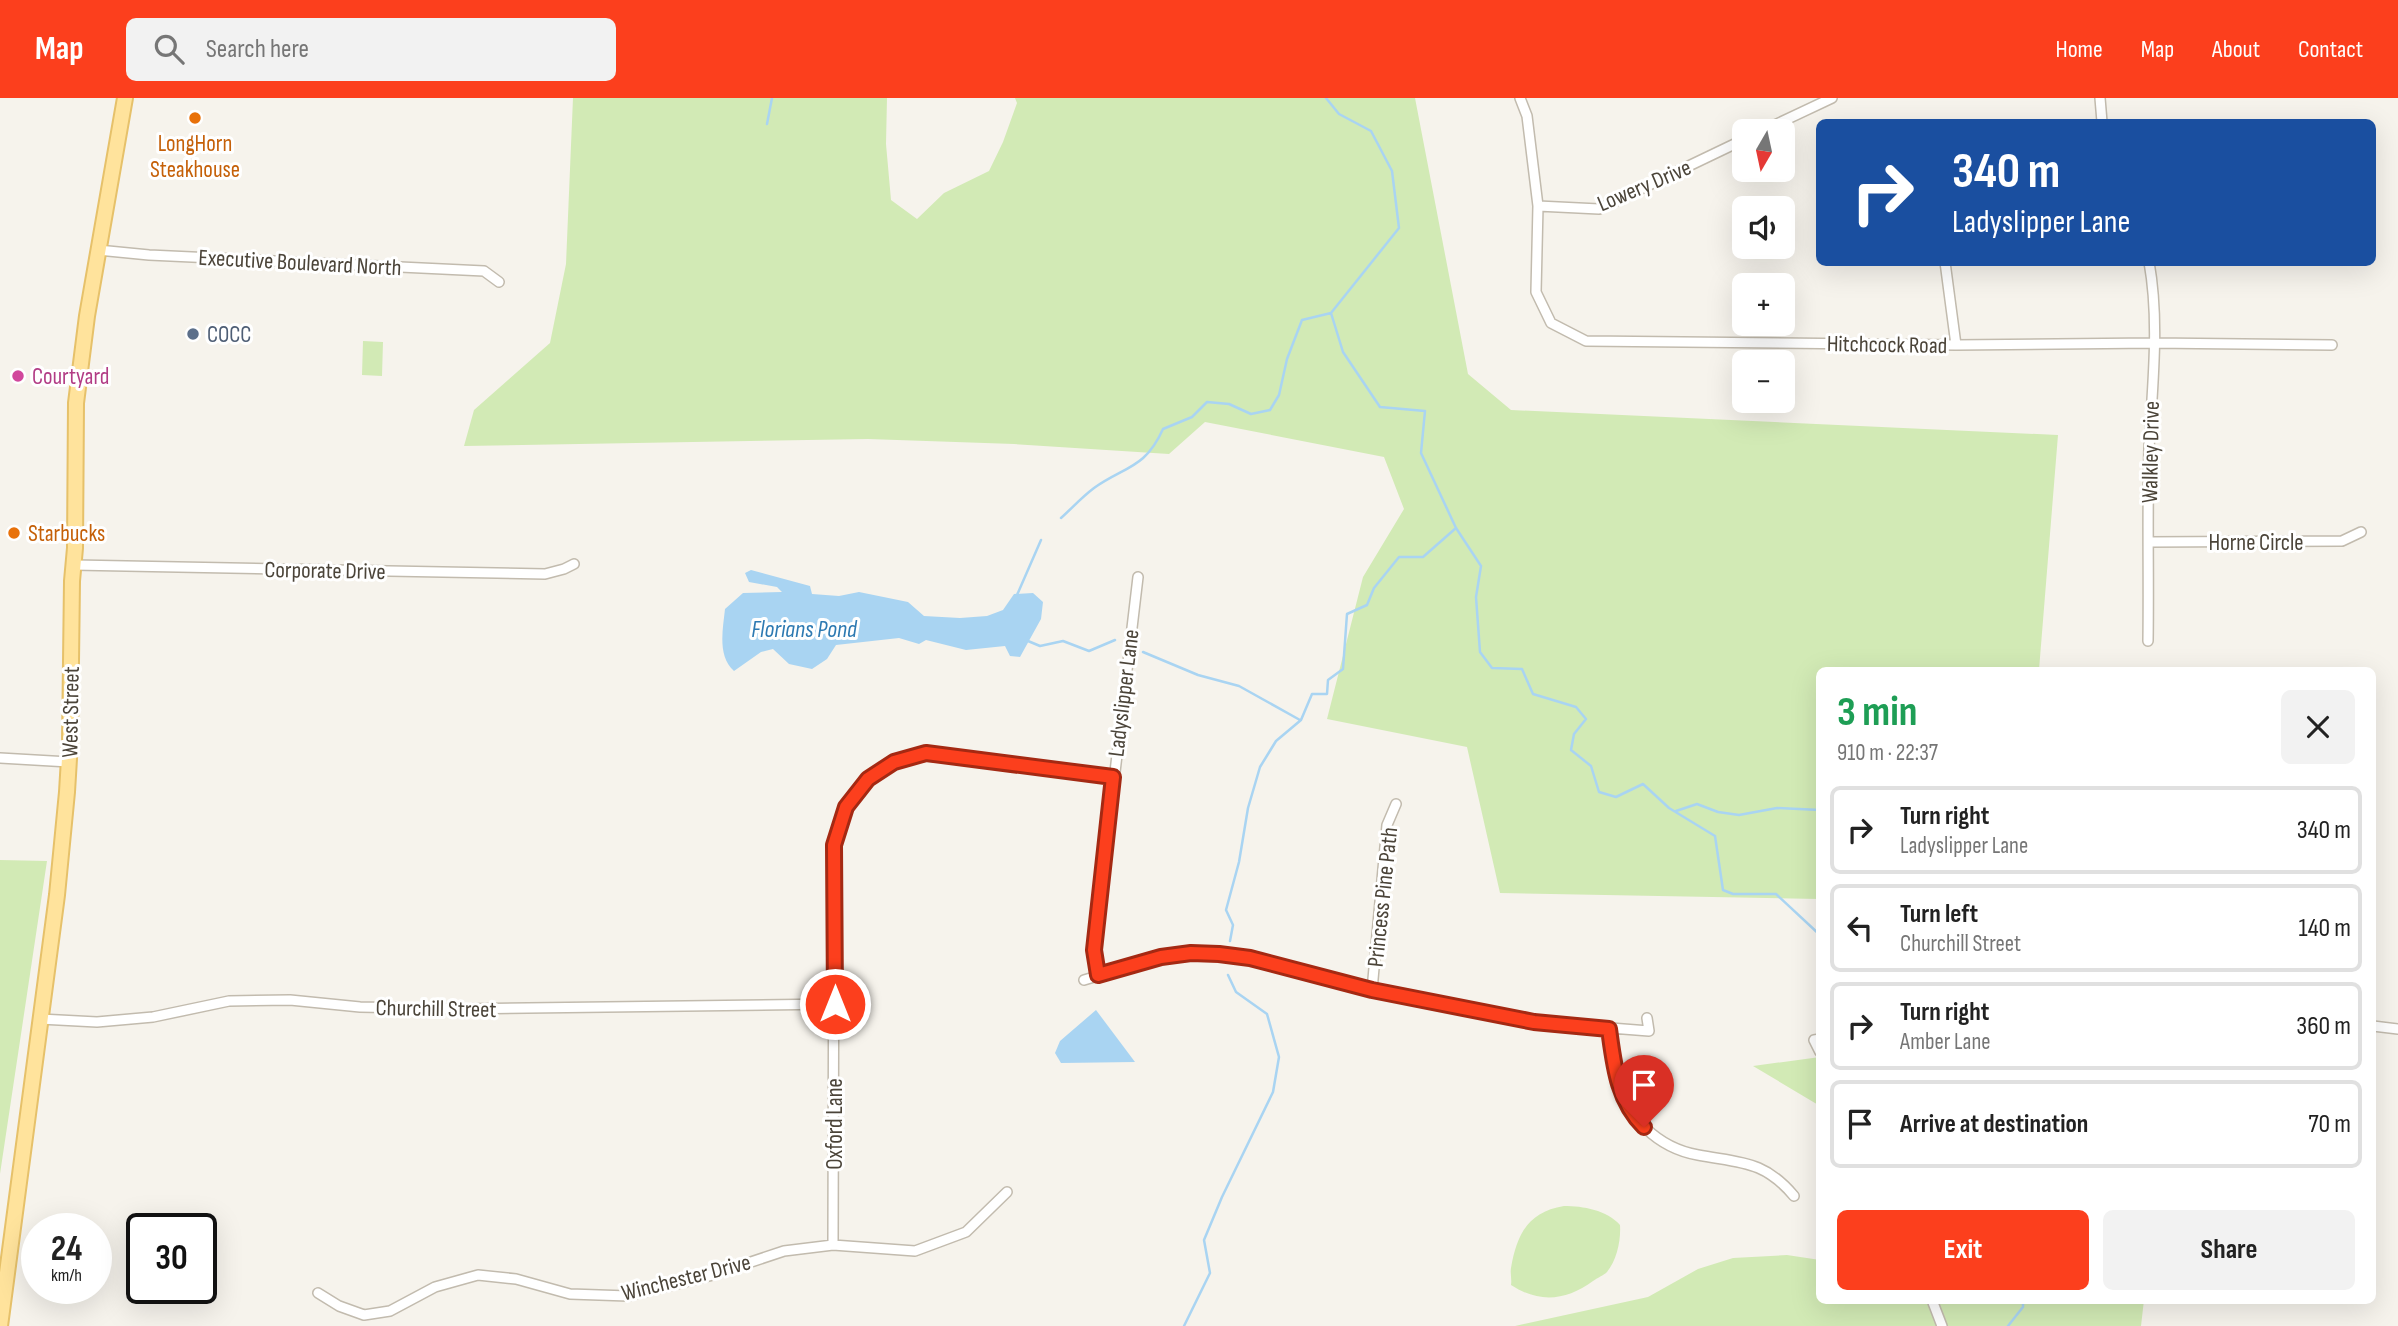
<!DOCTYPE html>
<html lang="en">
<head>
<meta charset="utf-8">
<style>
	:root { --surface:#fff; --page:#f2f2f2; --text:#222; --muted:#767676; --line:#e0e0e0; --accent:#fc3f1d }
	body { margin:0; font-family:"Sofia Sans Condensed",sans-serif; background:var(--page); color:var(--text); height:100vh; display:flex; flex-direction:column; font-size:26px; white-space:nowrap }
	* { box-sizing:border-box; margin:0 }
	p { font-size:23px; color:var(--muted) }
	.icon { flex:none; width:38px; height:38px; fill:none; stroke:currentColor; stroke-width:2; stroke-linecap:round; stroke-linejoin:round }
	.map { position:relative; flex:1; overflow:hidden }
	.side { position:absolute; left:1816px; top:569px; width:560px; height:637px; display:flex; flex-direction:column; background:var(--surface); border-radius:10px; box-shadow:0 7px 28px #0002 }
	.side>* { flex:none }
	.banner { position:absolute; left:1816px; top:21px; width:560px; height:147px; border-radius:10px; box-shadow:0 7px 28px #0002; background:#1a4fa0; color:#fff; overflow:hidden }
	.needle { width:46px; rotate:189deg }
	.fabs { position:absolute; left:1732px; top:21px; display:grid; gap:14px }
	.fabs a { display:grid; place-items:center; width:63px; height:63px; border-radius:10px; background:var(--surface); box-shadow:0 7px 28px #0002; font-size:35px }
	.speed { position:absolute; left:21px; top:1115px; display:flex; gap:14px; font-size:35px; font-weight:700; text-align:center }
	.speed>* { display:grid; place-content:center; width:91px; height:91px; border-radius:50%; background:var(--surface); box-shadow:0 7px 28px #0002; line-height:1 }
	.speed small { font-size:18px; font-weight:400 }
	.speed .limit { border:4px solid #111; border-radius:10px; background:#fff; color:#111 }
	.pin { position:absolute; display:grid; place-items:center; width:60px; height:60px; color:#fff; margin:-72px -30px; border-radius:50% 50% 50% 0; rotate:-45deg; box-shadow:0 0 7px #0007 }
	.pin .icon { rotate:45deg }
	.me { position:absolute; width:77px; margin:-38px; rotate:0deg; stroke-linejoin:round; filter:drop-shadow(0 0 5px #0008) }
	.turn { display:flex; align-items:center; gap:24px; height:147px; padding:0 21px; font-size:32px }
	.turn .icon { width:91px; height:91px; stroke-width:2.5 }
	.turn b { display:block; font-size:49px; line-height:60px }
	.round { display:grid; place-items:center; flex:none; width:74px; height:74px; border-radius:10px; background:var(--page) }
	.headline { display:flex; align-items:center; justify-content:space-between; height:119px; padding:0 21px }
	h1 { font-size:42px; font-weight:700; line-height:52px; color:#1e9e55 }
	.button { display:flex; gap:14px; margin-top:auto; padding:14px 21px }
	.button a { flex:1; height:80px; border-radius:10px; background:var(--accent); color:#fff; font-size:28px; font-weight:700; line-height:80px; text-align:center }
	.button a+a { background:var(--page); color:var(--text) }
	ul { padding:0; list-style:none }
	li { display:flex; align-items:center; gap:21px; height:88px; margin:0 14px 10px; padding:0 7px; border:4px solid var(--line); border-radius:10px }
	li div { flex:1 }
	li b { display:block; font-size:26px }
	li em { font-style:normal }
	header { display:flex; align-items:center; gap:42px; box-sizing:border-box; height:98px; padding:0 35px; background:var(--accent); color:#fff }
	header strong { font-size:33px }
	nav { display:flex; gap:38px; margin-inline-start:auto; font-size:24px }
	.search { width:490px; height:63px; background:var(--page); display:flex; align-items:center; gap:18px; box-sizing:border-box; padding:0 24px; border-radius:10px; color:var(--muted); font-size:26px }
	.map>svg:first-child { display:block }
	.green { fill:#d2eab5 }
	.water { fill:#a9d4f2 }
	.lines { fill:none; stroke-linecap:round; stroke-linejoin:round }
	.stream { stroke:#a9d4f2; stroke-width:2.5 }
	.minor-casing { stroke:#c2bbae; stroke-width:12 }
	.primary-casing { stroke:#e6c16a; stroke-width:18 }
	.minor { stroke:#fff; stroke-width:9 }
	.primary { stroke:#ffe39c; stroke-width:14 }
	.route-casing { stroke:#a42913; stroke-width:18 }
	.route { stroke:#fc3f1d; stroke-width:12 }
	.food-dot { fill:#e8710a; stroke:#fff; stroke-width:2.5 }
	.service-dot { fill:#5c6f8a; stroke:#fff; stroke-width:2.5 }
	.hotel-dot { fill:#d1479c; stroke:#fff; stroke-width:2.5 }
	.labels { text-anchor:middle; stroke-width:6; stroke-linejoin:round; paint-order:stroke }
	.food-label { font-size:23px; fill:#c56008; stroke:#fff }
	.street-label { font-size:23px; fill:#4b4439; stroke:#fff }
	.service-label { font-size:23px; fill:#4e5e75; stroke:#fff; text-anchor:start }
	.hotel-label { font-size:23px; fill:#b23c85; stroke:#fff; text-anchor:start }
	.water-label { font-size:24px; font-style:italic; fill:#2e7ab2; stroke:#fff }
</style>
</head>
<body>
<header>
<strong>Map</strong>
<div class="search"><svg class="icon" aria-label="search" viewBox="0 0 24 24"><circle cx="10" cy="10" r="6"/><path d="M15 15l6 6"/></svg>Search here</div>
<nav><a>Home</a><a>Map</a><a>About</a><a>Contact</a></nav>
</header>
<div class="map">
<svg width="2398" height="1228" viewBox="0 0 2398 1228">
	<rect width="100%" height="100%" fill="#f6f3ec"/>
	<path class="green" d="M573 0H887L886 46 891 102 917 121 944 95 989 73 1003 44 1017 5 1015 0H1415L1468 276 1511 312 2058 337 2039 572H1820V801L1500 795 1467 649 1327 621 1363 479 1404 411 1384 359 1205 324 1169 356 1014 346 868 341 464 348 474 312 550 245 566 166Z
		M363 243 383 244 382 278 362 277Z
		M0 762 47 763 0 1076Z
		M1820 959V1008L1753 968Z
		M1564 1108C1583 1108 1607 1112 1620 1127 1621 1142 1617 1162 1607 1174 1604 1177 1597 1180 1593 1183 1567 1202 1540 1206 1511 1187 1512 1181 1510 1176 1511 1170 1517 1136 1528 1114 1564 1108Z
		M1787 1157 1820 1162V1202H2144L2141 1228H1515L1648 1199 1698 1171 1733 1160Z"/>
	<path class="water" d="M751 472 810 488 812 496 839 498 859 494 908 504 924 518 960 520 987 518 1003 512 1014 496 1033 495 1043 504 1041 521 1020 559 1010 558 1005 548 966 552 926 542 919 546 899 540 836 547 827 561 812 571 789 566 773 551 761 554 734 573C717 558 723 531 725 511L743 495 782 494 777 489 749 484 745 475Z
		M1096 912 1135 964 1061 965 1055 955 1060 943Z"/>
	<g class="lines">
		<path class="stream" d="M1326 0 1339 16 1371 33 1392 73 1399 130 1331 215 1343 254 1380 309 1425 313 1421 355 1456 430 1481 468 1476 499 1480 554 1492 570 1522 571 1533 596 1576 609 1586 621 1574 636 1571 652 1591 668 1599 694 1616 699 1643 686 1669 710 1715 738 1723 792 1733 796H1776L1820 837
			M767 26 772 0
			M1061 420C1072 410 1082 399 1094 390 1125 368 1145 371 1163 331L1192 319 1207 304 1229 306 1251 316 1270 312 1279 297 1287 261 1302 222 1331 215
			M1017 497 1041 442
			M1028 543 1040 548 1063 543 1089 553 1115 542
			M1143 554 1198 577 1239 588 1300 622
			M1676 713 1697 706 1718 714 1739 717 1777 710 1820 712
			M1230 843 1233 827 1226 812 1239 764 1248 710 1260 669 1276 643 1301 622 1312 596H1327L1328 582 1343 571 1347 516 1367 507 1374 490 1399 459H1423L1456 430
			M1184 1228 1210 1175 1204 1142 1222 1099 1273 994 1279 959 1267 916 1236 894 1228 877
			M2008 1228 2023 1209V1202"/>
		<g class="minor-casing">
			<path id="minor" d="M1520 0 1527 18 1538 108 1536 194 1551 225 1586 243 1956 247 2153 245 2332 247
				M2100 0 2102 24
				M1762 33 1832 0
				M1538 108 1599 111 1745 41
				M98 152 149 157 484 173 499 184
				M1945 164 1956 247
				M2149 444 2342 443 2361 434
				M74 467 545 476 564 471 574 466
				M2148 543C2149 479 2147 415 2149 351 2152 290 2160 225 2149 164
				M0 660 69 664
				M1098 877 1094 852 1138 479
				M1084 882 1161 859 1191 855 1219 856 1250 860 1372 892 1534 924 1649 933 1647 920
				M1372 892 1387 727 1396 706
				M40 921 97 924 153 919 229 903 290 902 360 909 459 911 835 906
				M2373 928 2398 931
				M1610 931C1612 947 1612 964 1616 979 1626 1019 1658 1050 1698 1057 1740 1065 1764 1062 1794 1098
				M1820 941 1814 942 1820 954
				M833 1147 834 747 846 709 868 681 894 664 926 655 1113 679
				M318 1195 339 1208 364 1217 390 1213 435 1189 478 1177 516 1181 570 1196 628 1198 709 1178 784 1153 833 1147 915 1153 966 1134 1007 1094
				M1932 1202 1942 1228"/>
		</g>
		<g class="primary-casing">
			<path id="primary" d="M0 1228 57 797 67 694 70 644 72 483 75 450 76 305 87 218 125 0"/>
		</g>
		<use href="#minor" class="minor"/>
		<use href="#primary" class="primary"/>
	</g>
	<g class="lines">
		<g class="route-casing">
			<path id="route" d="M835 906 834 747 846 709 868 681 894 664 926 655 1113 679 1094 852 1098 877 1161 859 1191 855 1219 856 1250 860 1372 892 1534 924 1609 931C1614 967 1617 1002 1644 1029"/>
		</g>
		<use href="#route" class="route"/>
	</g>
	<g class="food-dot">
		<circle cx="195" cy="20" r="7"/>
		<circle cx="14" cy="435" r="7"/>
	</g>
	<circle class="service-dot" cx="193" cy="236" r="7"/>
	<circle class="hotel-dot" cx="18" cy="278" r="7"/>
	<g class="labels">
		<g class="food-label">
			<text x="195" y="53">LongHorn<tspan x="195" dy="26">Steakhouse</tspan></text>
			<text x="28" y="443" text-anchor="start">Starbucks</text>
		</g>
		<g class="street-label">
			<text transform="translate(1644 87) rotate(-23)" y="8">Lowery Drive</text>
			<text transform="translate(300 164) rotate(3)" y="8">Executive Boulevard North</text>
			<text transform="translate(1887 246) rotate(1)" y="8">Hitchcock Road</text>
			<text transform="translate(2150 354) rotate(-89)" y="8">Walkley Drive</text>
			<text x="2256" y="452">Horne Circle</text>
			<text transform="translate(325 472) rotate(1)" y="8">Corporate Drive</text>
			<text transform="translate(1123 595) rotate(-83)" y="8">Ladyslipper Lane</text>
			<text transform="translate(70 614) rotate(-89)" y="8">West Street</text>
			<text transform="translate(1382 799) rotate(-84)" y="8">Princess Pine Path</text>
			<text transform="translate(436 910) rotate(1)" y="8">Churchill Street</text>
			<text transform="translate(834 1026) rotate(-90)" y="8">Oxford Lane</text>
			<text transform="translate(686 1179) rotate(-14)" y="8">Winchester Drive</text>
		</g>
		<g class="service-label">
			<text x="207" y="244">COCC</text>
		</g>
		<g class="hotel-label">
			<text x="32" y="286">Courtyard</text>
		</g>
		<g class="water-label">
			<text x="804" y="539">Florians Pond</text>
		</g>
	</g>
</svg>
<div class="fabs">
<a><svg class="needle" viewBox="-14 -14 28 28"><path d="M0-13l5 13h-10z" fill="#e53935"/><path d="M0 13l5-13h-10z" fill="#767676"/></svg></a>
<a><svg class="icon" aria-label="sound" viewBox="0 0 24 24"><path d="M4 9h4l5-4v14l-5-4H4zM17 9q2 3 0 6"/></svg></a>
<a>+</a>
<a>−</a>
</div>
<div class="speed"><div>24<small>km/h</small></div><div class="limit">30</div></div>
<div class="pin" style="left:1644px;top:1029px;background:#d93025"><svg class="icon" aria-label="arrive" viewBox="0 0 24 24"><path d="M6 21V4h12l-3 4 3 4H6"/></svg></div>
<svg class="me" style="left:835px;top:906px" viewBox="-20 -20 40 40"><circle r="17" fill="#fc3f1d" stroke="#fff" stroke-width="3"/><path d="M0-11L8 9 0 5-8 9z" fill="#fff"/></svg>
<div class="banner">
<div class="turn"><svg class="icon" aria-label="right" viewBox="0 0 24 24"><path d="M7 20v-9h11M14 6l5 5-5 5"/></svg><div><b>340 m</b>Ladyslipper Lane</div></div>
</div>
<section class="side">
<div class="headline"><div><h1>3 min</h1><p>910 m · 22:37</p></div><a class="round"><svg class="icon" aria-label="close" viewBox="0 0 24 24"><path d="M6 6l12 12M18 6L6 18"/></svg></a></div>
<ul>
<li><svg class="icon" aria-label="right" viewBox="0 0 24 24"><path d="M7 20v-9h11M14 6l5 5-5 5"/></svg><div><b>Turn right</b><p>Ladyslipper Lane</p></div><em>340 m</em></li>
<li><svg class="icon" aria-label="left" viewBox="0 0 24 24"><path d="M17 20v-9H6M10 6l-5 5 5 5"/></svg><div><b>Turn left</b><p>Churchill Street</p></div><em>140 m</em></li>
<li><svg class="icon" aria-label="right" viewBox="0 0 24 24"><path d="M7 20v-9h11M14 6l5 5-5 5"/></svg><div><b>Turn right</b><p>Amber Lane</p></div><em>360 m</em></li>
<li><svg class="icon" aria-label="arrive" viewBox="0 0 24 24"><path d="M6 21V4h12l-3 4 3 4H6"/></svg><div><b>Arrive at destination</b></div><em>70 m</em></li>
</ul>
<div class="button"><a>Exit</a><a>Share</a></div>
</section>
</div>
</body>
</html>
